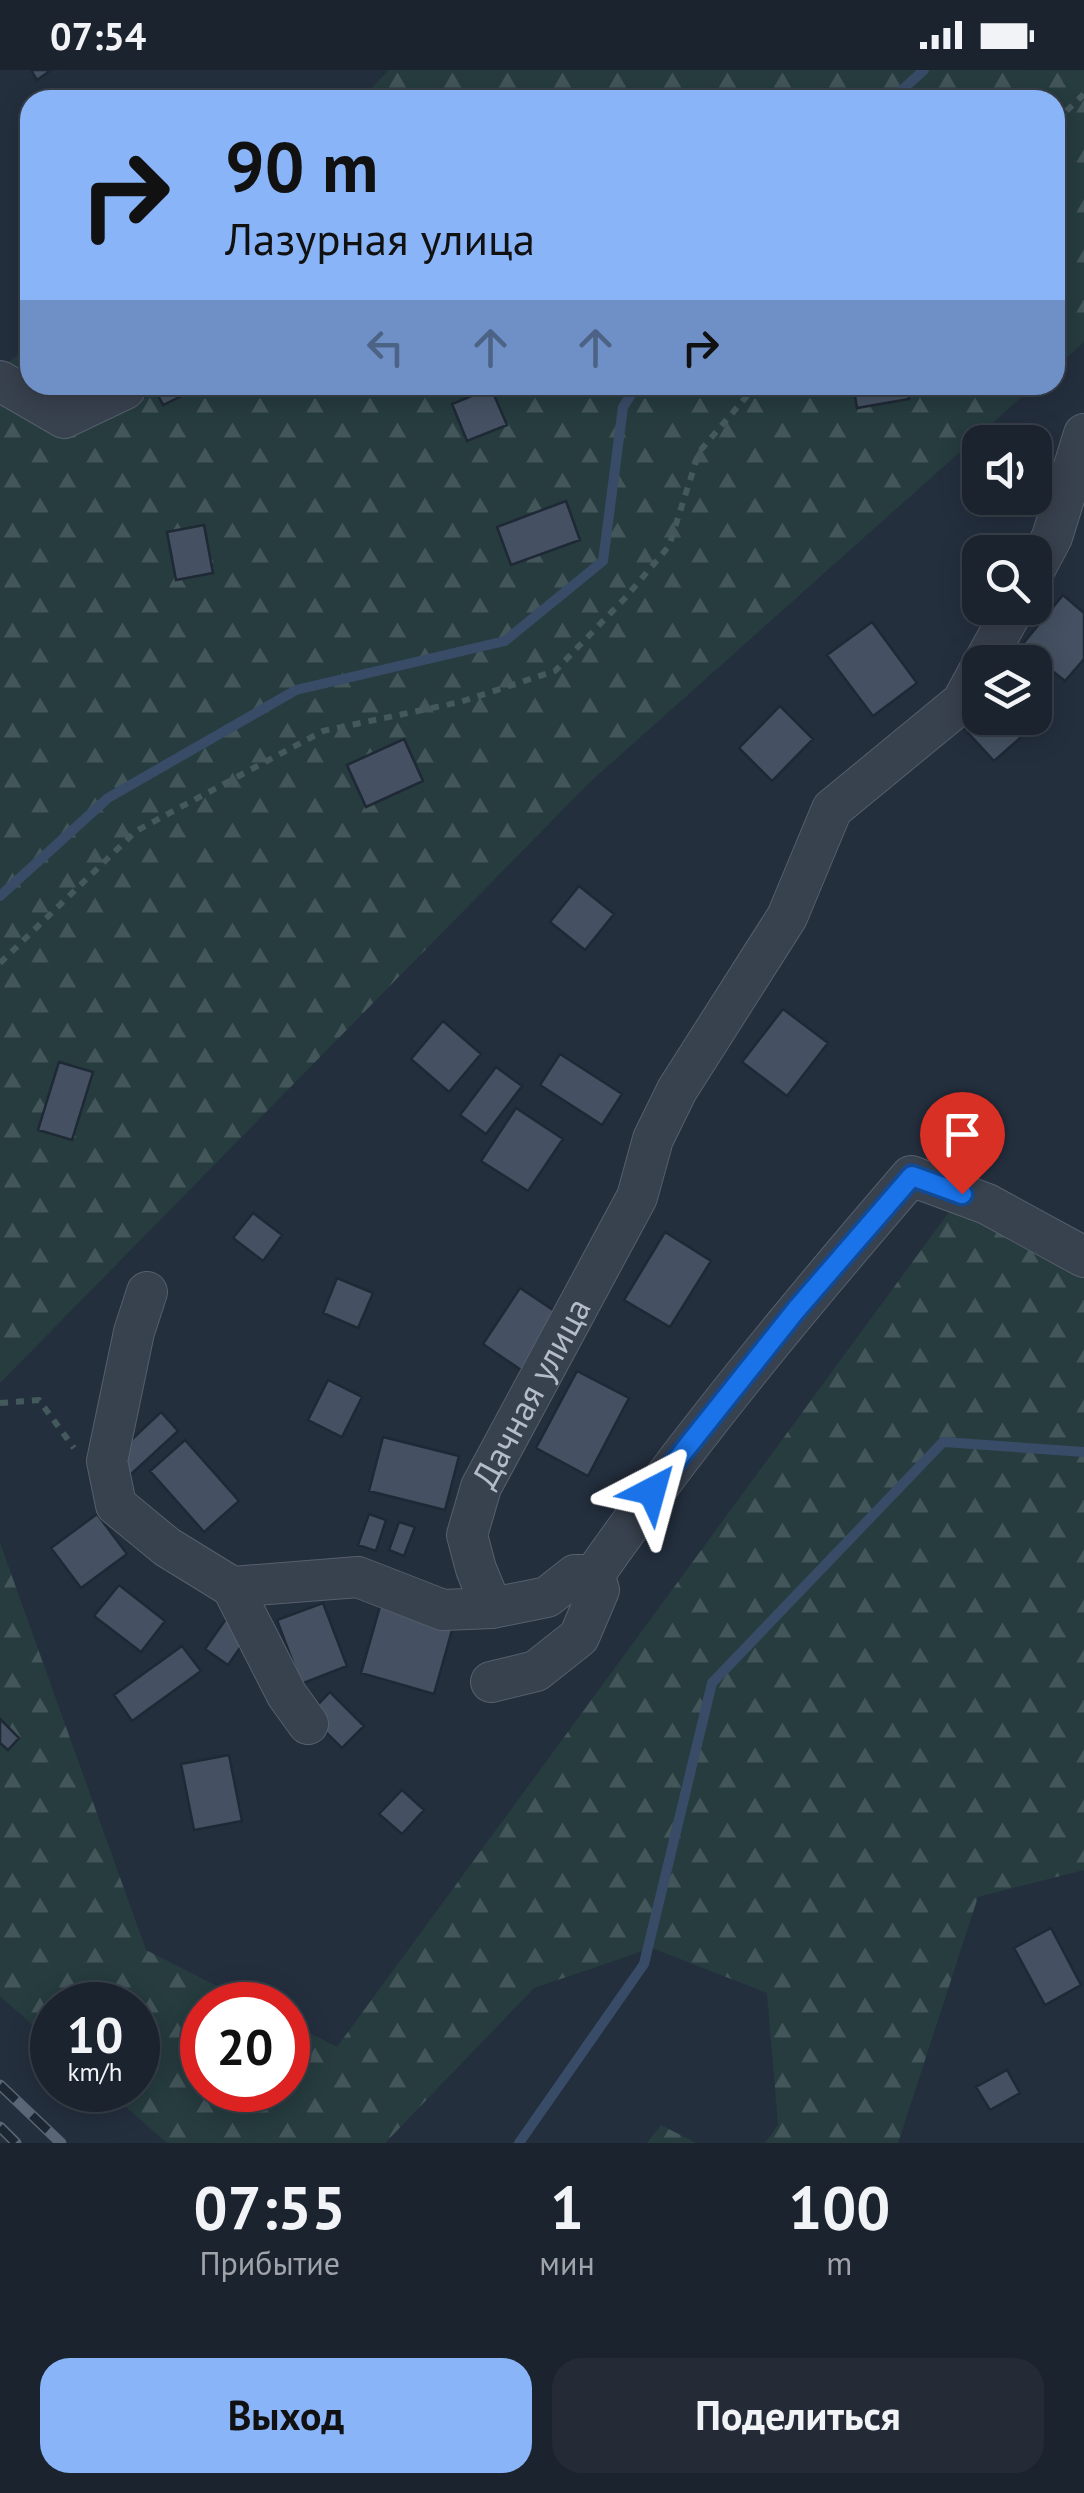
<!DOCTYPE html>
<html lang="ru">
<head>
<meta charset="utf-8">
<style>
	:root { --surface:#1b232e; --page:#242b36; --text:#f1f3f6; --muted:#a0a4aa; --line:#39404a; --accent:#8ab4f8 }
	body { margin:0; font-family:"PT Sans",sans-serif; background:var(--page); color:var(--text); height:100vh; display:flex; flex-direction:column; font-size:38px; white-space:nowrap }
	* { box-sizing:border-box; margin:0 }
	p { font-size:32px; color:var(--muted) }
	.icon { flex:none; width:55px; height:55px; fill:none; stroke:currentColor; stroke-width:2; stroke-linecap:round; stroke-linejoin:round }
	.map { position:relative; height:2073px; overflow:hidden }
	.panel { display:flex; flex-direction:column; background:var(--surface); flex:1 }
	.panel>* { flex:none }
	.guide { position:absolute; left:20px; top:20px; width:1045px; height:305px; border-radius:30px; box-shadow:0 5px 25px #0003,0 0 0 2px var(--line); background:#8ab4f8; color:#111; overflow:hidden }
	.controls { position:absolute; left:962px; top:355px; display:grid; gap:20px }
	.controls a { display:grid; place-items:center; width:90px; height:90px; border-radius:20px; background:var(--surface); box-shadow:0 5px 25px #0003,0 0 0 2px var(--line); font-size:50px }
	.speed { position:absolute; left:30px; top:1912px; display:flex; gap:20px; font-size:50px; font-weight:700; text-align:center }
	.speed>* { display:grid; place-content:center; width:130px; height:130px; border-radius:50%; background:var(--surface); box-shadow:0 5px 25px #0003,0 0 0 2px var(--line); line-height:1 }
	.speed small { font-size:25px; font-weight:400 }
	.speed .limit { border:15px solid #d22; background:#fff; color:#111 }
	.pin { position:absolute; display:grid; place-items:center; width:85px; height:85px; color:#fff; margin:-102px -42px; border-radius:50% 50% 50% 0; rotate:-45deg; box-shadow:0 0 10px #0007 }
	.pin .icon { rotate:45deg }
	.me { position:absolute; width:110px; margin:-55px; rotate:39deg; stroke-linejoin:round; filter:drop-shadow(0 0 8px #0008) }
	.turn { display:flex; align-items:center; gap:35px; height:210px; padding:0 40px; font-size:45px }
	.turn .icon { width:130px; height:130px; stroke-width:2.5 }
	.turn b { display:block; font-size:70px; line-height:85px }
	.lanes { display:flex; align-items:center; height:95px; padding:0 40px; background:#0003; justify-content:center; gap:50px; direction:ltr }
	.lanes .off { opacity:.35 }
	.eta { display:flex; justify-content:space-evenly; align-items:center; height:170px; text-align:center }
	.eta b { font-size:60px; font-weight:800; line-height:70px }
	.button { display:flex; gap:20px; margin-top:auto; padding:20px 40px }
	.button a { flex:1; height:115px; border-radius:30px; background:var(--accent); color:#111; font-size:40px; font-weight:800; line-height:115px; text-align:center }
	.button a+a { background:var(--page); color:var(--text) }
	.status { display:flex; justify-content:space-between; align-items:center; height:70px; padding:0 50px; background:var(--surface); direction:ltr }
	.status svg { height:28px; fill:currentColor }
	.map>svg:first-child { display:block }
	.forest { fill:url(#forest-firs) }
	.lines { fill:none; stroke-linecap:round; stroke-linejoin:round }
	.stream { stroke:#394c67; stroke-width:10 }
	.building { fill:#455162; stroke:#1f2835; stroke-width:2.5 }
	.minor-casing { stroke:#565f6c; stroke-width:42 }
	.path { stroke:#44595c; stroke-width:6; stroke-dasharray:8 8; stroke-linecap:butt }
	.minor { stroke:#38414e; stroke-width:40 }
	.rail-casing { stroke:#5a6575; stroke-width:11 }
	.rail { stroke:#1d2633; stroke-width:8; stroke-dasharray:22; stroke-linecap:butt }
	.route-casing { stroke:#114b97; stroke-width:25 }
	.route { stroke:#1a73e8; stroke-width:18 }
	.labels { text-anchor:middle; stroke-width:9; stroke-linejoin:round; paint-order:stroke }
	.street-label { font-size:35px; fill:#b4bcc9; stroke:#1d2633 }
</style>
</head>
<body>
<div class="status"><b>07:54</b><svg viewBox="0 0 49 12"><path d="M0 12V9h3v3zM5 12V6h3v6zM10 12V3h3v9zM15 12V0h3v12zM26 1h20v11H26zM47 4h2v5h-2z"/></svg></div>
<div class="map">
<svg width="1084" height="2073" viewBox="0 0 1084 2073">
	<defs>
		<pattern id="forest-firs" width="22" height="20" patternUnits="userSpaceOnUse" patternTransform="scale(2.5)"><rect width="22" height="20" fill="#263c3f"/><path d="M5 1l3.5 6h-7zM16 11l3.5 6h-7z" fill="#435659"/></pattern>
	</defs>
	<rect width="100%" height="100%" fill="#242f3e"/>
	<path class="forest" d="M389 0H1084V272L1055 298V30H360Z
		M30 276V315H1035L590 712 0 1313V298Z
		M952 1138 1084 1206V1800L978 1827 898 2073H765L778 2055 767 1923 652 1878 534 1918 385 2073H167L107 2020H138V1935H52V1972L0 1926V1473L146 1880 254 1935H202V2020H288V1952L337 1977Z
		M661 2055 696 2073H647Z"/>
	<g class="lines">
		<path class="stream" d="M891 30 924 0
			M0 826 108 728 296 620 505 571 603 491 623 337 637 315
			M519 2073 644 1894 712 1613 943 1372 1084 1382"/>
	</g>
	<path class="building" d="M31 0H51L37 10Z
		M153 315H196L198 318 163 335Z
		M853 315H907L909 329 857 338Z
		M491 318 507 355 467 371 452 334Z
		M566 431 580 470 511 495 497 457Z
		M204 455 213 503 176 510 167 462Z
		M1063 525 1084 543V589L1065 611 1021 576Z
		M872 552 917 613 873 646 827 585Z
		M780 636 813 669 772 711 739 678Z
		M980 637V648H1028L1035 655 994 691 960 654Z
		M404 669 423 711 366 737 347 695Z
		M579 816 614 844 585 880 550 852Z
		M783 939 828 973 787 1026 742 992Z
		M443 951 481 984 449 1022 411 989Z
		M560 984 622 1024 602 1055 540 1015Z
		M59 992 93 1002 72 1070 38 1060Z
		M496 997 522 1016 486 1064 460 1045Z
		M516 1038 563 1069 528 1121 481 1091Z
		M253 1143 282 1165 263 1191 233 1168Z
		M665 1162 711 1191 670 1257 624 1230Z
		M337 1208 373 1223 358 1258 323 1243Z
		M520 1218 562 1246 524 1302 483 1274Z
		M577 1301 629 1328 588 1406 536 1378Z
		M328 1310 362 1327 342 1367 308 1350Z
		M161 1342 178 1361 128 1407 111 1389Z
		M383 1367 459 1386 445 1440 369 1421Z
		M185 1370 239 1431 204 1462 150 1401Z
		M97 1444 127 1484 81 1518 51 1478Z
		M369 1444 386 1450 376 1481 358 1475Z
		M399 1452 415 1457 404 1486 389 1480Z
		M119 1515 165 1551 141 1582 94 1546Z
		M323 1533 347 1596 301 1614 277 1550Z
		M381 1533 454 1553 434 1624 361 1603Z
		M226 1549 249 1565 228 1595 205 1579Z
		M182 1576 201 1601 132 1651 114 1625Z
		M330 1622 364 1656 342 1678 308 1645Z
		M0 1649 19 1668 8 1680 0 1673Z
		M229 1685 242 1751 194 1760 181 1694Z
		M402 1720 424 1740 402 1764 379 1744Z
		M1051 1858 1081 1915 1045 1935 1014 1878Z
		M1007 2000 1020 2023 990 2040 976 2017Z"/>
	<g class="lines">
		<g class="minor-casing">
			<g id="minor">
				<path d="M0 311 64 348 125 319"/>
				<path d="M1035 499 1052 467 1084 364"/>
				<path d="M984 592 1014 538"/>
				<path id="s1" d="M147 1222 134 1262 107 1391 116 1435 167 1477 232 1517 358 1507 443 1540 492 1538 476 1499 467 1465 481 1417 637 1127 653 1069 677 1020 787 847 832 739 962 632 980 599"/>
				<path d="M594 1505C692 1365 800 1235 911 1106L987 1134 1084 1187"/>
				<path d="M232 1517 287 1625 308 1654"/>
				<path d="M491 1612 536 1601 579 1567 599 1520 594 1505H575L547 1527 492 1538"/>
			</g>
		</g>
		<path class="path" d="M1055 52 1084 24
			M0 893 136 761 323 661 460 632 555 601 626 527 669 476 699 382 746 327 761 315
			M0 1333 39 1330 74 1378"/>
		<use href="#minor" class="minor"/>
		<g class="rail-casing">
			<path id="rail" d="M0 2015 61 2073
				M0 2057 16 2073"/>
		</g>
		<use href="#rail" class="rail"/>
	</g>
	<g class="lines">
		<g class="route-casing">
			<path id="route" d="M652 1421 796 1240 912 1106 962 1124"/>
		</g>
		<use href="#route" class="route"/>
	</g>
	<g class="labels">
		<g class="street-label">
			<text dy="12" stroke="none"><textPath href="#s1" startOffset="862">Дачная улица</textPath></text>
		</g>
	</g>
</svg>
<div class="controls">
<a><svg class="icon" aria-label="sound" viewBox="0 0 24 24"><path d="M4 9h4l5-4v14l-5-4H4zM17 9q2 3 0 6"/></svg></a>
<a><svg class="icon" aria-label="search" viewBox="0 0 24 24"><circle cx="10" cy="10" r="6"/><path d="M15 15l6 6"/></svg></a>
<a><svg class="icon" aria-label="layers" viewBox="0 0 24 24"><path d="M12 4l9 5-9 5-9-5zM3 14l9 5 9-5"/></svg></a>
</div>
<div class="speed"><div>10<small>km/h</small></div><div class="limit">20</div></div>
<div class="pin" style="left:962px;top:1124px;background:#d93025"><svg class="icon" aria-label="arrive" viewBox="0 0 24 24"><path d="M6 21V4h12l-3 4 3 4H6"/></svg></div>
<svg class="me" style="left:652px;top:1421px" viewBox="-20 -20 40 40"><path d="M0-17L14 15 0 8-14 15z" fill="#1a73e8" stroke="#fff" stroke-width="4"/></svg>
<div class="guide">
<div class="turn"><svg class="icon" aria-label="right" viewBox="0 0 24 24"><path d="M7 20v-9h11M14 6l5 5-5 5"/></svg><div><b>90 m</b>Лазурная улица</div></div>
<div class="lanes"><svg class="icon off" aria-label="left" viewBox="0 0 24 24"><path d="M17 20v-9H6M10 6l-5 5 5 5"/></svg><svg class="icon off" aria-label="ahead" viewBox="0 0 24 24"><path d="M12 20V5M6 11l6-6 6 6"/></svg><svg class="icon off" aria-label="ahead" viewBox="0 0 24 24"><path d="M12 20V5M6 11l6-6 6 6"/></svg><svg class="icon" aria-label="right" viewBox="0 0 24 24"><path d="M7 20v-9h11M14 6l5 5-5 5"/></svg></div>
</div>
</div>
<section class="panel">
<div class="eta">
<div><b>07:55</b><p>Прибытие</p></div>
<div><b>1</b><p>мин</p></div>
<div><b>100</b><p>m</p></div>
</div>
<div class="button"><a>Выход</a><a>Поделиться</a></div>
</section>
</body>
</html>
